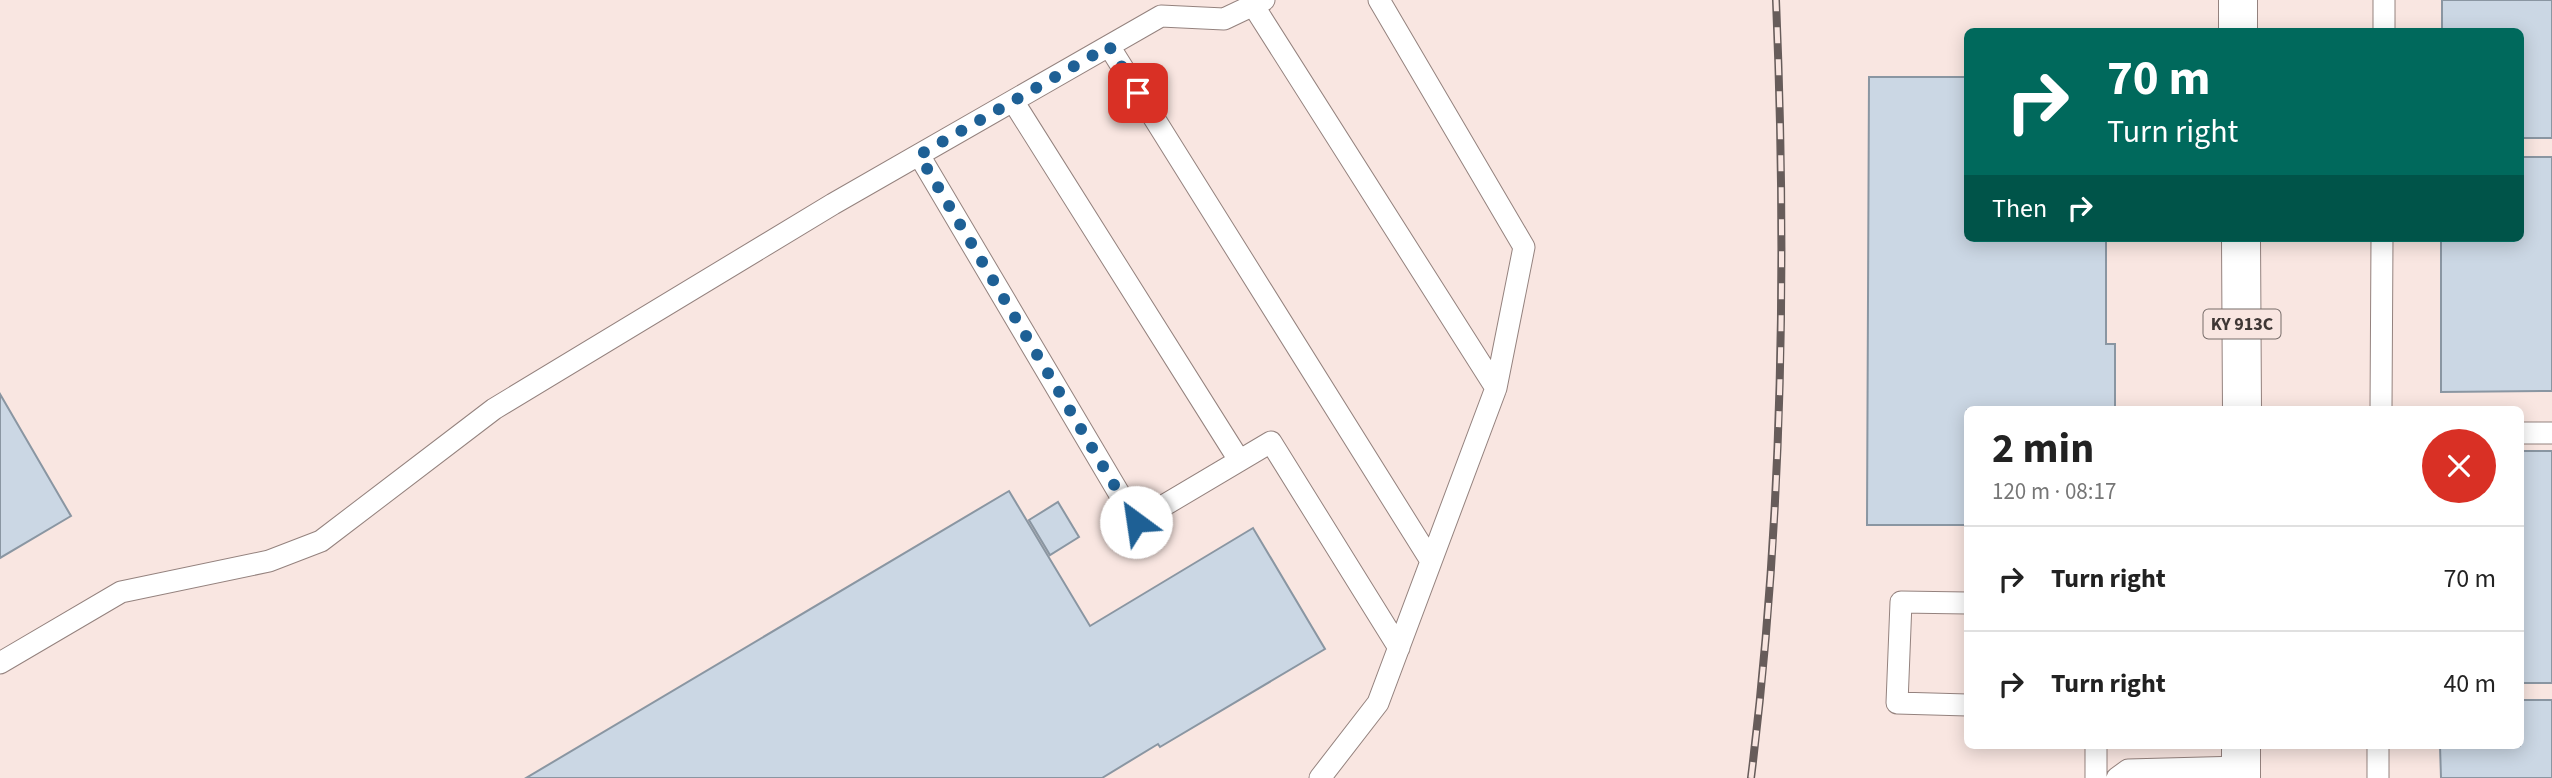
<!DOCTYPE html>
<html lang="en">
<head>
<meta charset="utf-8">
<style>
	:root { --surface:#fff; --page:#f6f6f6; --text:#222; --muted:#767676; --line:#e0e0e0 }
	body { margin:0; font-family:"Source Sans 3",sans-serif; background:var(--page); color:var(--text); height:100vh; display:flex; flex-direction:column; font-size:26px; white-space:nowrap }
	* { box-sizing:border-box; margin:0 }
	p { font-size:23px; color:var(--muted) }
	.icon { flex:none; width:38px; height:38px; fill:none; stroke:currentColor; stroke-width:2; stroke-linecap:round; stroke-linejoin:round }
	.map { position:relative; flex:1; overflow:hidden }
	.details { position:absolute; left:1964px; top:406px; width:560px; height:343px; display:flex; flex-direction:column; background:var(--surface); border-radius:10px; box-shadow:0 4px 18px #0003 }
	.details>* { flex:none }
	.top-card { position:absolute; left:1964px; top:28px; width:560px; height:214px; border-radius:10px; box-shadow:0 4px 18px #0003; background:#00695c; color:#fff; overflow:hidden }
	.pin { position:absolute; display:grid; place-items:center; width:60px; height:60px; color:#fff; margin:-30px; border-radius:14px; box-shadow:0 4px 10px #0006 }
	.me { position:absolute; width:77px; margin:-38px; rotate:329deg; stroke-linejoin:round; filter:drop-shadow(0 0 5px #0008) }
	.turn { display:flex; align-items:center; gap:24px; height:147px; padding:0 28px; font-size:32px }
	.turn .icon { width:91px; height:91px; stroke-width:2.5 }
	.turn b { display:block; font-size:49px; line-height:60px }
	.then { display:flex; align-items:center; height:66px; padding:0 28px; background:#0003; gap:14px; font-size:26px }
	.round { display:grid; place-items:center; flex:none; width:74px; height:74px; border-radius:37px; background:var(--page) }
	.headline { display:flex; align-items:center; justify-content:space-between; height:119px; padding:0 28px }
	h1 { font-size:42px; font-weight:700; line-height:52px }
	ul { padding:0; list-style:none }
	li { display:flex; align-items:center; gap:21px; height:105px; padding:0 28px; border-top:2px solid var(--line) }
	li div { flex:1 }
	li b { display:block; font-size:26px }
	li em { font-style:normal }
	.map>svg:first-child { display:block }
	.building { fill:#cbd7e4; stroke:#8a96a2; stroke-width:2 }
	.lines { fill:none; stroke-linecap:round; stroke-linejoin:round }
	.service-casing { stroke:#94827e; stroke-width:23 }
	.primary-casing { stroke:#94827e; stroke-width:40 }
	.service { stroke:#fff; stroke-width:21 }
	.primary { stroke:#fff; stroke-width:38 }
	.rail-casing { stroke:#675c5a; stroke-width:8 }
	.rail { stroke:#f9e6e1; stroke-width:5; stroke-dasharray:16; stroke-linecap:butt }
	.route { stroke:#1e6095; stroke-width:12; stroke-dasharray:0 21.6 }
	.labels { text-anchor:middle; stroke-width:5; stroke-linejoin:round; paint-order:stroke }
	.shield { fill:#f9e6e1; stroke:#776c69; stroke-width:2 }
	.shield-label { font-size:18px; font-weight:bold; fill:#3f3735 }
</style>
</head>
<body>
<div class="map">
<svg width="2552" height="778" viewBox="0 0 2552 778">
	<rect width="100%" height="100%" fill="#f9e6e1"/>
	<path class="building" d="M2442 0H2552V138H2520V32H2442Z
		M1869 77H1967V238H2106V344H2115V410H1967V525H1867V523Z
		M2520 157H2552V391L2441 392V238H2520Z
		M0 394 71 516 0 558Z
		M2520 451H2552V683H2520Z
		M1009 491 1090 626 1253 528 1325 649 1160 747 1158 744 1102 778H526Z
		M1058 502 1079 537 1050 555 1029 520Z
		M2520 700H2552V778H2441L2440 746H2520Z"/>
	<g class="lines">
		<g class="service-casing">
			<path id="service" d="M1253 5 1496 388
				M2384 32V0
				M1109 46 1431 561
				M1013 101 1239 460
				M919 155 1136 522 1271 442 1399 648
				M2381 410 2382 238
				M2520 433H2552
				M1967 603 1901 602 1897 703 1967 705
				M0 663 121 592 269 561 321 541 494 409 833 204 1161 16 1224 19 1264 0
				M2096 746V778
				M1320 778 1378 703 1496 388 1524 247 1379 0
				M2117 778 2128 770 2241 767
				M2378 778V746"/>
		</g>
		<g class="primary-casing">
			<path id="primary" d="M2238 0V32
				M2241 238 2242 410
				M2241 778V746"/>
		</g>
		<use href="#service" class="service"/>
		<use href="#primary" class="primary"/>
		<g class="rail-casing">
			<path id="rail" d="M1751 778C1783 521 1787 259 1776 0"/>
		</g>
		<use href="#rail" class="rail"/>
	</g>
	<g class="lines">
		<path class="route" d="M1136 522 919 155 1109 46 1138 93"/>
	</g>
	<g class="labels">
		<rect class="shield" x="2203.5" y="309.5" width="77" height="29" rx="5"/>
		<g class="shield-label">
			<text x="2242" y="330">KY 913C</text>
		</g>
	</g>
</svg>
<div class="pin" style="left:1138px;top:93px;background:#d93025"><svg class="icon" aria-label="arrive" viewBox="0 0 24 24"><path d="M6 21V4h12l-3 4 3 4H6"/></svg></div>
<svg class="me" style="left:1136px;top:522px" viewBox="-20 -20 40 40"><circle r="19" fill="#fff"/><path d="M0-13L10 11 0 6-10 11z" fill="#1e6095"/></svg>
<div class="top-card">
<div class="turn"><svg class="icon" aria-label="right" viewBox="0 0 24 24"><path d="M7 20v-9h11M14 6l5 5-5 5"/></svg><div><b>70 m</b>Turn right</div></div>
<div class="then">Then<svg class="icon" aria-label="right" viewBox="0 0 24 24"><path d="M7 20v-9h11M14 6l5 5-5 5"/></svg></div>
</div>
<section class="details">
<div class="headline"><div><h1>2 min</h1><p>120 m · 08:17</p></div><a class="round" style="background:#d93025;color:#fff"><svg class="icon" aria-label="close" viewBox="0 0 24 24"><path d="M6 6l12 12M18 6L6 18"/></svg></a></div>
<ul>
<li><svg class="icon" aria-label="right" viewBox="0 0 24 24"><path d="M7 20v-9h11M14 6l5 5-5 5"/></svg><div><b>Turn right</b></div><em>70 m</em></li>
<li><svg class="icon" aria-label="right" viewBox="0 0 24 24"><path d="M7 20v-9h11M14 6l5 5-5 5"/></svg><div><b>Turn right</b></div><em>40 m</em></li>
</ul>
</section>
</div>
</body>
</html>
